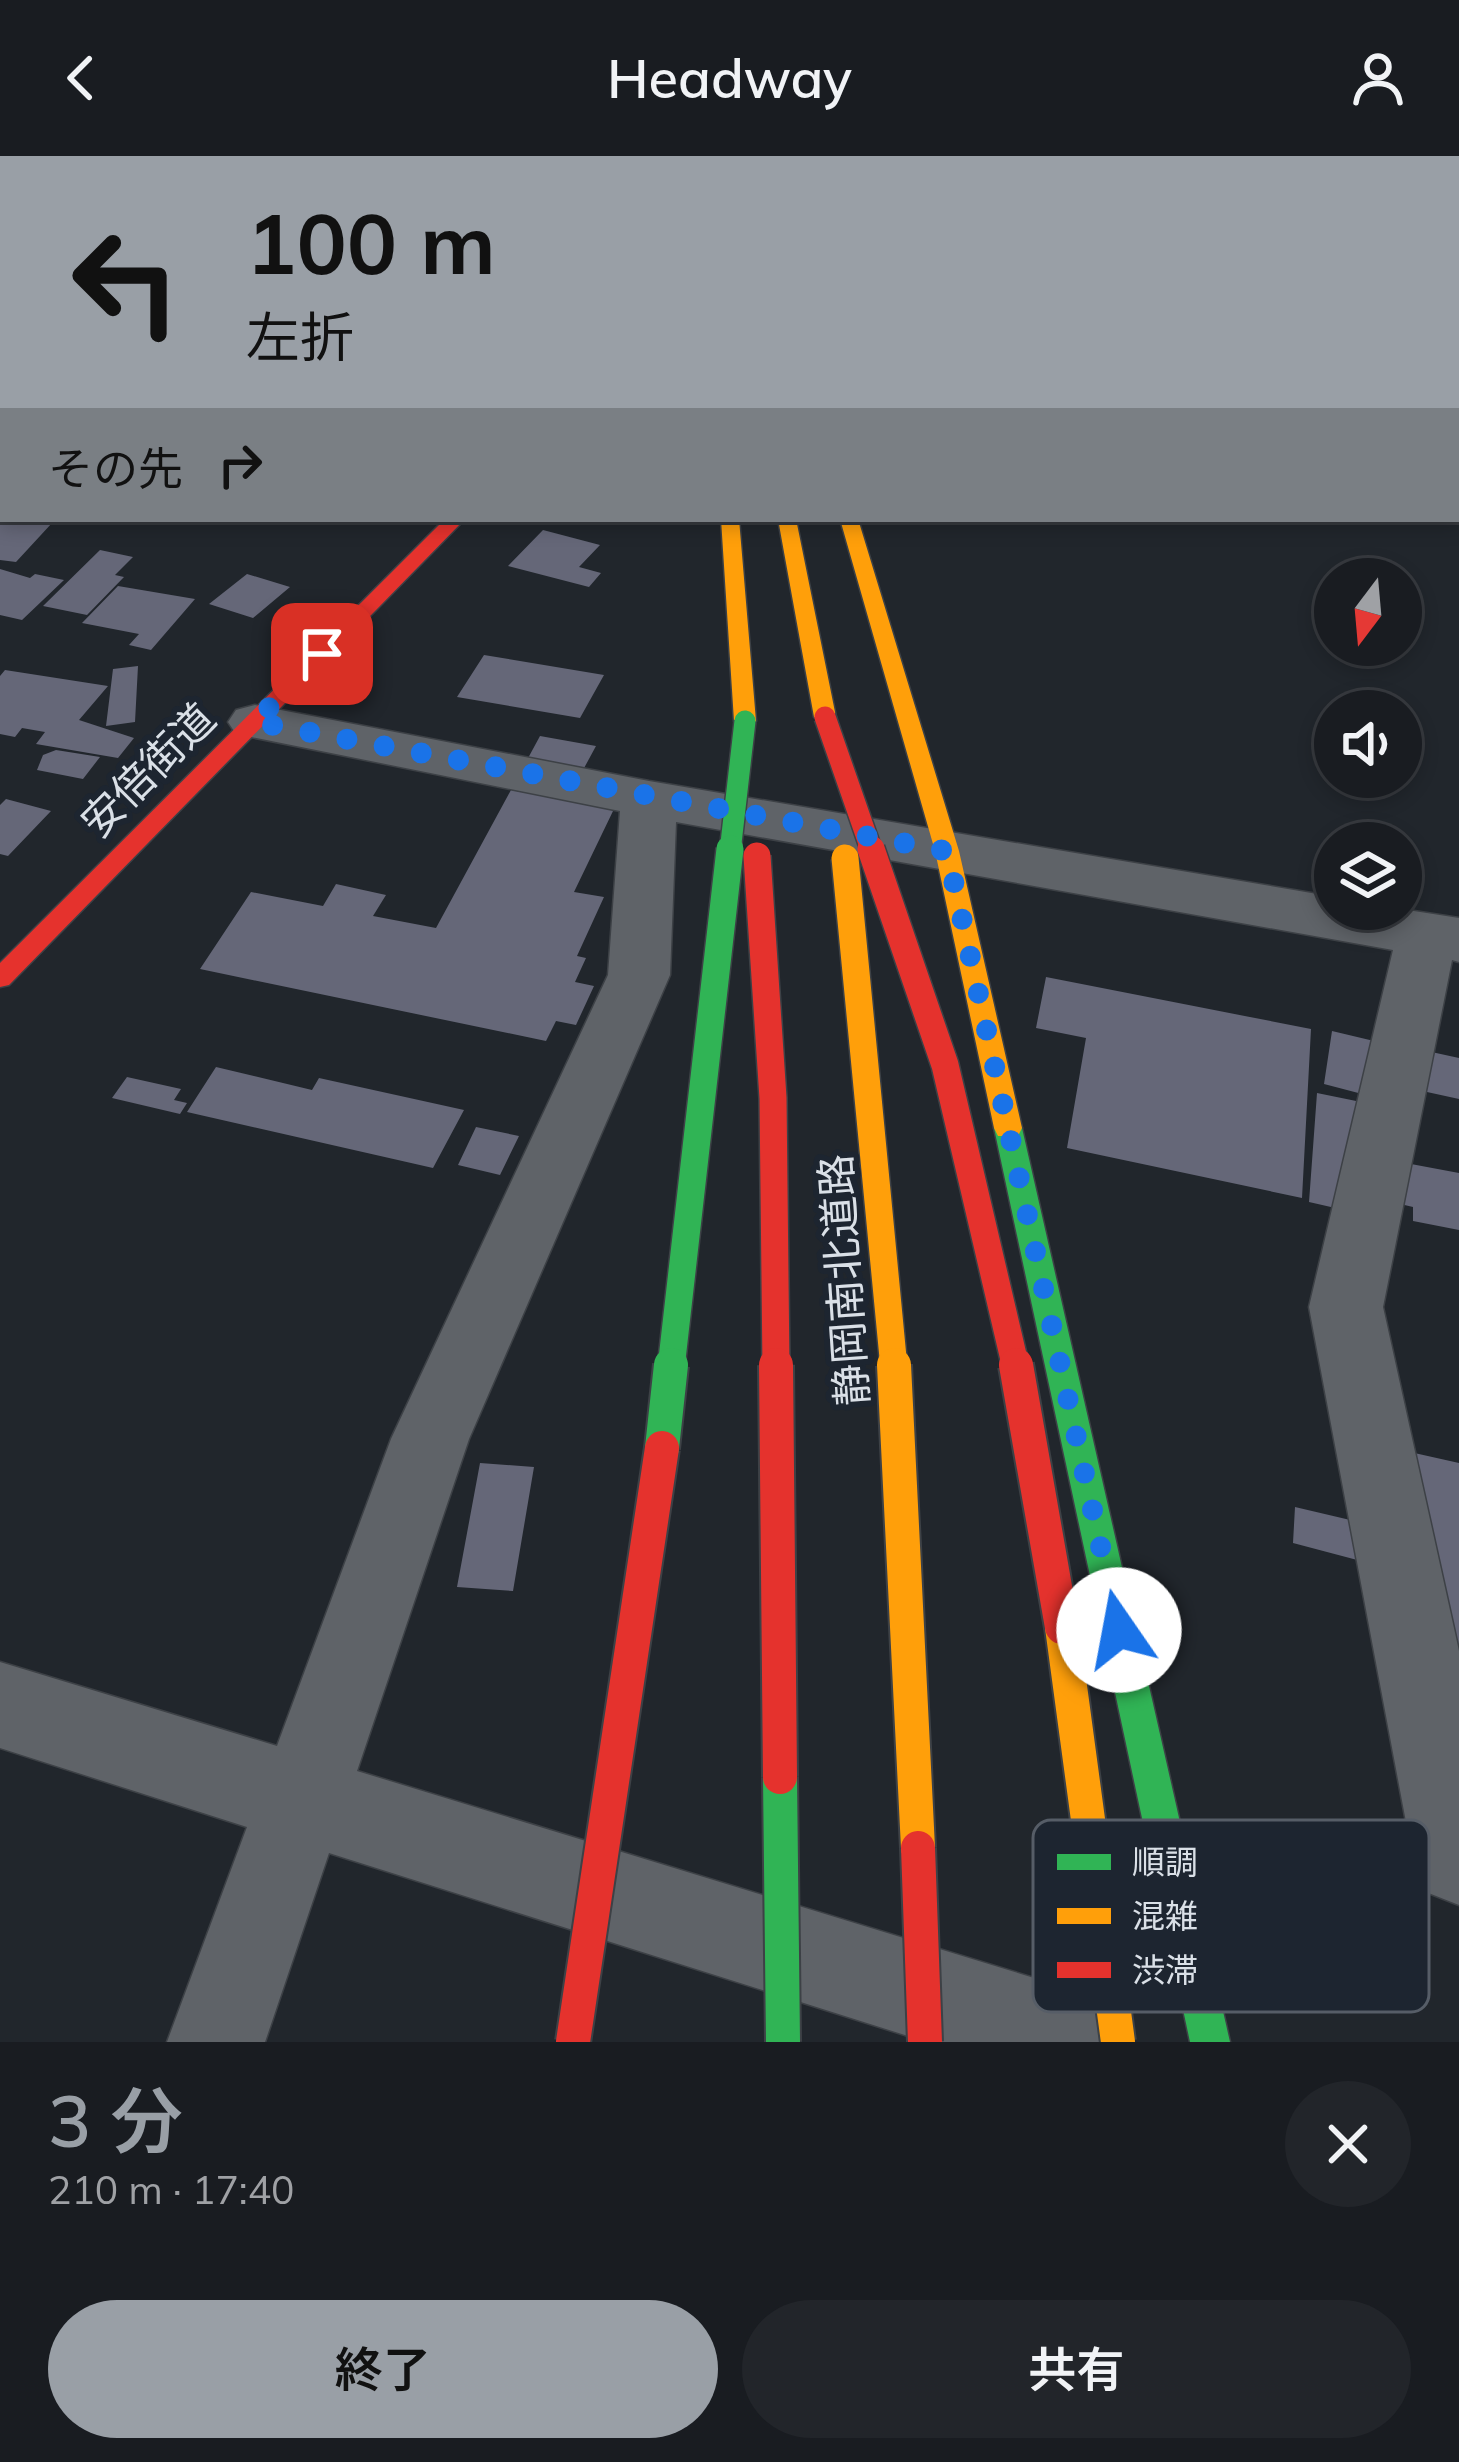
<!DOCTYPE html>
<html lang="ja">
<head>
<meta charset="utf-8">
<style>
	:root { --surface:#191c21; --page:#22252a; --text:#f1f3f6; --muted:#9fa1a5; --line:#373a3f; --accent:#999fa6 }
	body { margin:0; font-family:Mulish,"Noto Sans JP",sans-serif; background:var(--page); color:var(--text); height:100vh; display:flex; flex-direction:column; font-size:45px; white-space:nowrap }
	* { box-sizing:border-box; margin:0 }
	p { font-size:39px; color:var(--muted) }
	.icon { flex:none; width:66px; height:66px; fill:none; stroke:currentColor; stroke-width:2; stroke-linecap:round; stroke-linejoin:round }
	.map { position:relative; height:1886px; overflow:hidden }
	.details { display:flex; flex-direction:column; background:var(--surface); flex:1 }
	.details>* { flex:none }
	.guide { position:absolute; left:0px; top:0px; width:1461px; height:366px; box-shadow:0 6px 18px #0003,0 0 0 3px var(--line); background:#999fa6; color:#111; overflow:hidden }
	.needle { width:78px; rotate:196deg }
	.fabs { position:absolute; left:1314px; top:402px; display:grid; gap:24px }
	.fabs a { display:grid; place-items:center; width:108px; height:108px; border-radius:50%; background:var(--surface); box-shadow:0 6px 18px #0003,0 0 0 3px var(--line); font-size:60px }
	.pin { position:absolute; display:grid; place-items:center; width:102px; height:102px; color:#fff; margin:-51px; border-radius:24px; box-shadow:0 6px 18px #0006 }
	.me { position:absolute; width:132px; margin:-66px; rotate:348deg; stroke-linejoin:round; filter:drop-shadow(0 0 9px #0008) }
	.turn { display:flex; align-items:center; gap:42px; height:252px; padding:0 48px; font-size:54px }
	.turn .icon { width:156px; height:156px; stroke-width:2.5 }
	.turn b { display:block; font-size:84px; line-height:102px }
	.then { display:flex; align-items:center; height:114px; padding:0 48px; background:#0003; gap:24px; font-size:45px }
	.round { display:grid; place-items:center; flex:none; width:126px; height:126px; border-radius:63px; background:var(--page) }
	.overview { display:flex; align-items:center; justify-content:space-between; height:204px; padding:0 48px }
	h1 { font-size:72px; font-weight:600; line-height:90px; color:var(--accent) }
	.cta { display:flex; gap:24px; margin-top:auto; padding:24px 48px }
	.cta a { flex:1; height:138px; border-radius:72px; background:var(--accent); color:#111; font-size:48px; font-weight:600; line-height:138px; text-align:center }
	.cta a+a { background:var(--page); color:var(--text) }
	header { display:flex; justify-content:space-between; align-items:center; height:156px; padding:0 48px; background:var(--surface); font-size:54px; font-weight:600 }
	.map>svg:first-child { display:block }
	.building { fill:#656778 }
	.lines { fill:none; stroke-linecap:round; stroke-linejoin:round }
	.street-casing { stroke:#3d4146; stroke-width:3 }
	.fast-casing { stroke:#3d4146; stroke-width:3 }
	.slow-casing { stroke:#3d4146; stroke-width:3 }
	.jam-casing { stroke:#3d4146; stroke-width:3 }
	.street { fill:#5f6368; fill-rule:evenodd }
	.fast { fill:#30b455; fill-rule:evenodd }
	.slow { fill:#ff9f0a; fill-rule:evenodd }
	.jam { fill:#e5322d; fill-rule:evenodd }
	.fast-bridge-far2-casing { stroke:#3d4146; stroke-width:24; stroke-linecap:butt }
	.fast-bridge-far1-casing { stroke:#3d4146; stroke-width:30; stroke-linecap:butt }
	.fast-bridge-casing { stroke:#3d4146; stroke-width:38; stroke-linecap:butt }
	.slow-bridge-far1-casing { stroke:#3d4146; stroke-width:30; stroke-linecap:butt }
	.slow-bridge-casing { stroke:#3d4146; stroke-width:38; stroke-linecap:butt }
	.jam-bridge-far2-casing { stroke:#3d4146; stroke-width:24; stroke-linecap:butt }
	.jam-bridge-far1-casing { stroke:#3d4146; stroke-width:30; stroke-linecap:butt }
	.jam-bridge-casing { stroke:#3d4146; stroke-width:38; stroke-linecap:butt }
	.fast-bridge-far2 { stroke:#30b455; stroke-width:21 }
	.fast-bridge-far1 { stroke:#30b455; stroke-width:27 }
	.fast-bridge { stroke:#30b455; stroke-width:34 }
	.slow-bridge-far1 { stroke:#ff9f0a; stroke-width:27 }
	.slow-bridge { stroke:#ff9f0a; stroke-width:34 }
	.jam-bridge-far2 { stroke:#e5322d; stroke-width:21 }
	.jam-bridge-far1 { stroke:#e5322d; stroke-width:27 }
	.jam-bridge { stroke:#e5322d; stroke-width:34 }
	.route { stroke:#1a73e8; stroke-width:21; stroke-dasharray:0 37.8 }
	.labels { text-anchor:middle; stroke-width:12; stroke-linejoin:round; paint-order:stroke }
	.street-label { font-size:42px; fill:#dae0e7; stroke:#1d2530 }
	.key { fill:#1d2530; stroke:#565d67; stroke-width:3 }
	.key-label { font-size:33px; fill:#dae0e7 }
</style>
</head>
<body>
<header><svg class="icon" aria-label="back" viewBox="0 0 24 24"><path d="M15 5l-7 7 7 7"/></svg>Headway<svg class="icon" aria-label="person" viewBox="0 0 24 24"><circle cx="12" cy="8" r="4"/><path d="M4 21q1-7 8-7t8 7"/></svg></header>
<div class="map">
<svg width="1459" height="1886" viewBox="0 0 1459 1886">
	<rect width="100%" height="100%" fill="#21262c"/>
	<path class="building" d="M0 363H20L52 367 16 406 0 404Z
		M543 374 600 389 579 411 601 417 589 431 508 410Z
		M100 394 133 401 115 419 124 421 87 459 43 450Z
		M0 413 30 422 35 418 64 424 22 464 0 459Z
		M247 418 290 431 253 462 209 448Z
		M118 430 195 443 151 494 129 489 139 478 82 467Z
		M484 499 604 519 580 562 457 541Z
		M138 510 135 566 106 570 113 513Z
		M5 514 108 530 79 564 134 582 118 602 36 588 45 576 22 572 15 581 0 578V520Z
		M540 580 596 590 583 614 527 604Z
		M56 594 100 601 83 623 37 614 43 599Z
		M511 634 614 653 574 736 604 741 577 800 586 802 575 826 594 830 576 869 556 865 546 885 200 813 251 736 323 750 336 728 386 739 373 760 436 772Z
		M6 643 51 655 8 700 0 698V649Z
		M1046 821 1311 873 1302 1042 1067 992 1086 882 1036 872Z
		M1332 875 1374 885 1366 939 1324 928Z
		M1427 895 1459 902V943L1427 936Z
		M216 911 312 934 319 922 464 954 433 1012 187 956Z
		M127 921 181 933 174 944 187 947 180 958 112 942Z
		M1317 937 1366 947 1344 1054 1309 1046Z
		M476 971 519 980 500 1019 458 1009Z
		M1395 1005 1459 1017V1074L1413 1065V1051L1396 1047Z
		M1401 1294 1459 1307V1544Z
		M480 1307 534 1311 513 1435 457 1431Z
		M1295 1351 1363 1367 1361 1405 1293 1387Z"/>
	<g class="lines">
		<g class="street-casing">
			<path id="street" d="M160 0H195L158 3Z
				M620 0H655L618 3Z
				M1174 0H1208L1172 3Z
				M1458 171H1459V195H1458Z
				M255 549 649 625 1335 741V753H1401L1459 762V806L1452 804 1383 1151 1459 1495V1749L1426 1736 1413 1703 1309 1151 1393 794 676 666 670 819 469 1283 357 1615 1083 1837 1118 1851 1132 1886H927L329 1697 265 1886H167L247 1671 0 1592V1506L277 1590 391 1283 608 819 620 655 236 578 228 566 236 554Z"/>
		</g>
		<g class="fast-casing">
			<path id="fast" d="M1008 961 1018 964 1022 972 1230 1886H1190L994 972 998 964Z"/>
		</g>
		<g class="slow-casing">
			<path id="slow" d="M709 0H723L724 3H710Z
				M801 0H816L799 3Z
				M721 363H739L756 565 745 572 734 565Z
				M778 363H796L836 561 825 568 814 561Z
				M840 363H858L959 695 1022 972 1018 980H998L994 972 935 695Z"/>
		</g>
		<g class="jam-casing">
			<path id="jam" d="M445 363H465L9 829 0 831V807Z"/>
		</g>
		<use href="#street" class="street"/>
		<use href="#fast" class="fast"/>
		<use href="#slow" class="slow"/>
		<use href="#jam" class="jam"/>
		<g class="fast-bridge-far2-casing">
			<path id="fast-bridge-far2" d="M730 696 745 565"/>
		</g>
		<g class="fast-bridge-far1-casing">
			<path id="fast-bridge-far1" d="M671 1212 730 693"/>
		</g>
		<g class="fast-bridge-casing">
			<path id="fast-bridge" d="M662 1292 671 1209
				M780 1621 783 1886"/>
		</g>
		<g class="slow-bridge-far1-casing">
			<path id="slow-bridge-far1" d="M845 702 894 1212"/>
		</g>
		<g class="slow-bridge-casing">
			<path id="slow-bridge" d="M894 1209 918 1692
				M1062 1471 1118 1886"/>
		</g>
		<g class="jam-bridge-far2-casing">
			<path id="jam-bridge-far2" d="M825 561 872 696"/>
		</g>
		<g class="jam-bridge-far1-casing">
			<path id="jam-bridge-far1" d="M871 693 945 909 1016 1212
				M757 700 773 942 776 1212"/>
		</g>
		<g class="jam-bridge-casing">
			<path id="jam-bridge" d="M776 1209 780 1621
				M1016 1209 1062 1471
				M918 1692 925 1886
				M573 1886 662 1292"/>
		</g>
		<use href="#fast-bridge-far2" class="fast-bridge-far2"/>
		<use href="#fast-bridge-far1" class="fast-bridge-far1"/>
		<use href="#fast-bridge" class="fast-bridge"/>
		<use href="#slow-bridge-far1" class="slow-bridge-far1"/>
		<use href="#slow-bridge" class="slow-bridge"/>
		<use href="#jam-bridge-far2" class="jam-bridge-far2"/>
		<use href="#jam-bridge-far1" class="jam-bridge-far1"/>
		<use href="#jam-bridge" class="jam-bridge"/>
	</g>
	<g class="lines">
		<path class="route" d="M322 498 255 566 947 695 1119 1474"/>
	</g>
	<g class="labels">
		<g class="street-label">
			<text transform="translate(148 614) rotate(-45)" y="15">安倍街道</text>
			<text transform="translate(844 1124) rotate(-94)" y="15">静岡南北道路</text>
		</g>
	</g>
	<rect x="1033" y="1664" width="396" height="192" rx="18" class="key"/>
	<rect x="1057" y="1698" width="54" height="16" fill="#30b455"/>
	<rect x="1057" y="1752" width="54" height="16" fill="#ff9f0a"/>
	<rect x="1057" y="1806" width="54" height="16" fill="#e5322d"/>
	<g class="key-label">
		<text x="1132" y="1718">順調</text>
		<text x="1132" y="1772">混雑</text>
		<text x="1132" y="1826">渋滞</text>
	</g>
</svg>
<div class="fabs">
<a><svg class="needle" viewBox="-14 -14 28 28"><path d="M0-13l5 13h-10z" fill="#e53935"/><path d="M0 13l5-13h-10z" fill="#9fa1a5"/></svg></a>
<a><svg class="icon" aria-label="sound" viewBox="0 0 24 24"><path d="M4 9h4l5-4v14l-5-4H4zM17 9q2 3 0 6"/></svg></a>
<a><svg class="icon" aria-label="layers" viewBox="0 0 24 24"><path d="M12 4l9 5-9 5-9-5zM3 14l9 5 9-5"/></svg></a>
</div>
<div class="pin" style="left:322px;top:498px;background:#d93025"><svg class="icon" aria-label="arrive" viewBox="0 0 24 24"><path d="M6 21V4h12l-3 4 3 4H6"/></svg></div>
<svg class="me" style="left:1119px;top:1474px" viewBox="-20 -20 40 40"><circle r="19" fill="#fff"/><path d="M0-13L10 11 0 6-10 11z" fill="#1a73e8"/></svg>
<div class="guide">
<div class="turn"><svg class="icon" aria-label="left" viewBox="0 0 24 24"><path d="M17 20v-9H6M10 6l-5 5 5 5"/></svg><div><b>100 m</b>左折</div></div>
<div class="then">その先<svg class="icon" aria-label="right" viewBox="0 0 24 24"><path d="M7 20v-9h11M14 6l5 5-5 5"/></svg></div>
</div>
</div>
<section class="details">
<div class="overview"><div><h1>3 分</h1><p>210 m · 17:40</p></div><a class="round"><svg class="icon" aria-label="close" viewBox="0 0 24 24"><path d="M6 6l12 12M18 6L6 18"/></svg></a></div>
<div class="cta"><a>終了</a><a>共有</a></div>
</section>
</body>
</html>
